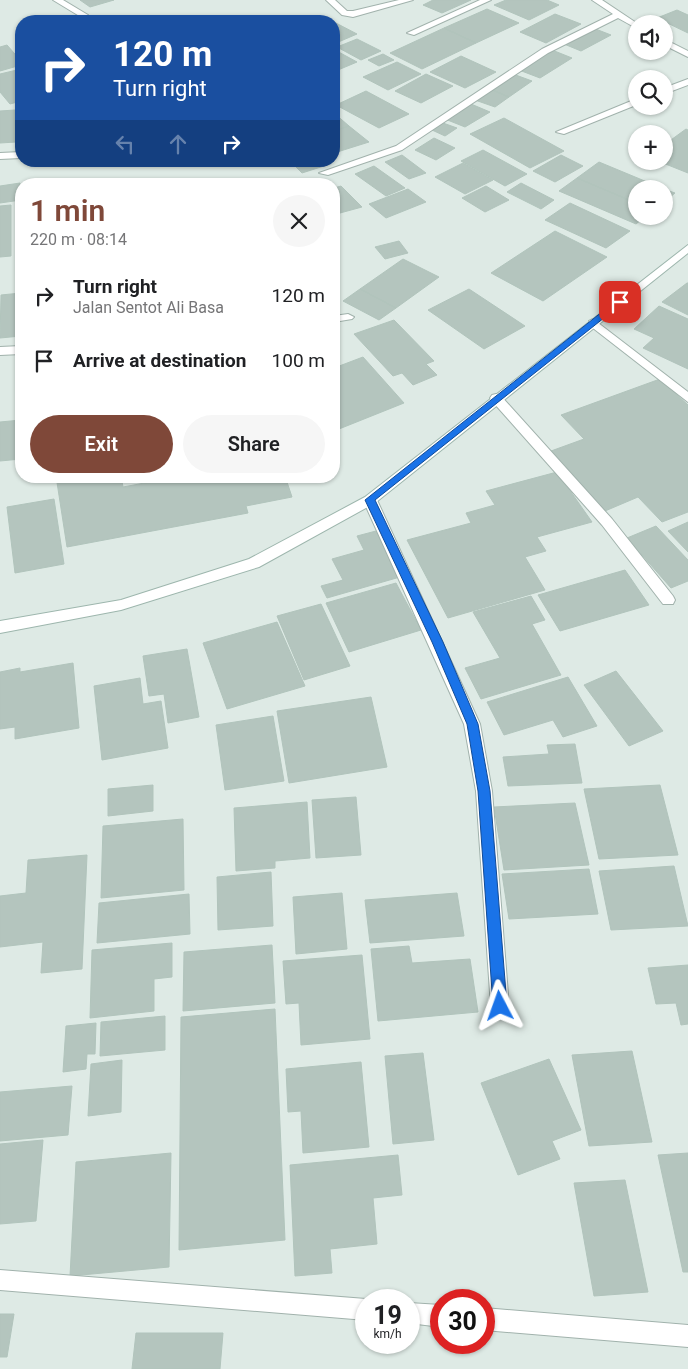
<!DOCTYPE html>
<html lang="en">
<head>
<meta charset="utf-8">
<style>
	:root { --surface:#fff; --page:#f6f6f6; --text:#202124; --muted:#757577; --accent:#7f4839 }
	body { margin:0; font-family:Roboto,sans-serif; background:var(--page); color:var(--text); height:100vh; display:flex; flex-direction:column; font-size:19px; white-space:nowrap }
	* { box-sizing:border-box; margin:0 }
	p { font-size:16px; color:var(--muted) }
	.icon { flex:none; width:28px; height:28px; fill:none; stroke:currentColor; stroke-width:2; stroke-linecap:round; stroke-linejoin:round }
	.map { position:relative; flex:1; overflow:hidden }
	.sheet { position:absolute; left:15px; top:178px; width:325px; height:305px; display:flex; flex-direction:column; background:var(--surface); border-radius:20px; box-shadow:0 1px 4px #0004 }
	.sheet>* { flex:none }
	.banner { position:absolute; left:15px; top:15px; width:325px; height:152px; border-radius:20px; box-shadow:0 1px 4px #0004; background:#1a4fa0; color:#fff; overflow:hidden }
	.tools { position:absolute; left:628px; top:15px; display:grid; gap:10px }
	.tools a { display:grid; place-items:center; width:45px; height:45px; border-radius:50%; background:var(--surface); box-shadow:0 1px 4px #0004; font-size:25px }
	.speed { position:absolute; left:355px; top:1289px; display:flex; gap:10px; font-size:25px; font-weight:700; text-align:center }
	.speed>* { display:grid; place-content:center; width:65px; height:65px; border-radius:50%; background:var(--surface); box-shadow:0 1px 4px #0004; line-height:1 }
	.speed small { font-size:12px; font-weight:400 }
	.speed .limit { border:8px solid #d22; background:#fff; color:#111 }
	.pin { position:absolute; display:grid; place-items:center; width:42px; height:42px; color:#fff; margin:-21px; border-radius:10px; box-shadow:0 2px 8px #0006 }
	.me { position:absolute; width:55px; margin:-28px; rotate:356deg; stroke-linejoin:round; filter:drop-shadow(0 0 4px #0008) }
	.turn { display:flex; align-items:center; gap:18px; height:105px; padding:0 15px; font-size:22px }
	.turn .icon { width:65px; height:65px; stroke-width:2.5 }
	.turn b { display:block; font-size:35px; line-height:42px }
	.lanes { display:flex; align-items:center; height:48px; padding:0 15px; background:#0003; justify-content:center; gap:25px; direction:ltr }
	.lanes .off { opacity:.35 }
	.round { display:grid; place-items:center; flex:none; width:52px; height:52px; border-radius:26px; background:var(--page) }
	.overview { display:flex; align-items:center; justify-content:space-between; height:85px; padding:0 15px }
	h1 { font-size:30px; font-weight:600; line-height:38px; color:var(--accent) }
	.button { display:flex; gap:10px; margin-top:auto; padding:10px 15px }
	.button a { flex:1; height:58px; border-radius:30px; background:var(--accent); color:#fff; font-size:20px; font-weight:600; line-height:58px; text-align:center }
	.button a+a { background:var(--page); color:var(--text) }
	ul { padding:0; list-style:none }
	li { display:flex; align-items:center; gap:15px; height:65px; padding:0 15px }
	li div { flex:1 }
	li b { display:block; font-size:19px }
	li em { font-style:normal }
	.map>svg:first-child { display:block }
	.building { fill:#b4c5be; stroke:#b1c4bc }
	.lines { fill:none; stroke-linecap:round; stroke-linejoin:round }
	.lane-casing { stroke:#a1b2ac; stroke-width:2 }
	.street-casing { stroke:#a1b2ac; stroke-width:2 }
	.secondary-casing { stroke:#9db6ad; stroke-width:2 }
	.lane { fill:#fff; fill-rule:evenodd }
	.street { fill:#fff; fill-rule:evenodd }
	.secondary { fill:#fff; fill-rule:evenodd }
	.route { fill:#1a73e8; stroke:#114b97 }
</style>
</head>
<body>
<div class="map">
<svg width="688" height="1369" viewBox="0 0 688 1369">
	<rect width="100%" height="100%" fill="#deeae5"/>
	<path class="building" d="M80 0H114L90 7Z
		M433 0H471L442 13 423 5Z
		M506 0H547L559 5 529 20 494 5Z
		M487 9 519 23 476 43 444 28Z
		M677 10 688 15V33L657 18Z
		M555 14 581 24 546 43 520 32Z
		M334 22 357 34 336 43 334 42Z
		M444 28 476 43 422 69 390 53Z
		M593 28 611 35 581 51 564 44Z
		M357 39 381 51 361 60 337 47Z
		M7 45 21 61V65L0 71V47Z
		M335 50 357 62 338 70 334 68Z
		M552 50 572 58 540 78 519 70Z
		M383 54 394 60 379 66 368 60Z
		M461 56 496 72 465 88 430 72Z
		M397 62 421 74 388 90 363 77Z
		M21 69V101L10 104 0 92V74Z
		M426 74 453 86 421 103 395 91Z
		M513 74 532 81 509 97 490 89Z
		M490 89 509 97 495 107 475 100Z
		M366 91 409 114 379 128 336 105Z
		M471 104 490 112 465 127 445 119Z
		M15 110 16 142 0 143V111Z
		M334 113 349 126 334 131Z
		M504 118 564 151 530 168 470 134Z
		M443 123 457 128 445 136 432 130Z
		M349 126 369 142 334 153V131Z
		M686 129 688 130V173L658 161H664V145Z
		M434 138 455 148 436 160 415 150Z
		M483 150 527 174 505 186 461 161Z
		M402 155 426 173 409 179 385 162Z
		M561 155 583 166 555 182 533 171Z
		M290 161H323L327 165 302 173Z
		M599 162 664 189H636V203L577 178Z
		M463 163 493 180 465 194 435 177Z
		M374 166 405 188 386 196 355 174Z
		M577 178 636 203V216H646L636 224 559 191Z
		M20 183 21 200 0 203V186Z
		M521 183 554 200 541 209 507 192Z
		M341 186 362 207 340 213 334 207V188Z
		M486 186 509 200 485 212 462 198Z
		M408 189 426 202 386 218 369 204Z
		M664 189 675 193 664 202Z
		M570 203 630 231 606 248 545 220Z
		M11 205V256L0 257V206Z
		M555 231 607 257 543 301 491 273Z
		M399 241 408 253 385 259 375 247Z
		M403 259 439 277 396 308 360 289Z
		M687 283H688V315L662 302Z
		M360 289 396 308 379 320 343 301Z
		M469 289 525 326 484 349 428 310Z
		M21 293V336L0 338 1 295Z
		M659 306 688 319V369L643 348 654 338 634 329Z
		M394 320 434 361 426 364 437 375 413 385 402 373 393 376 354 334Z
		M363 357 404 403 339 429 334 422V368Z
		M660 379 688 405V512L662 522 638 497 605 511 551 451 584 439 561 415Z
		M21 420V459L0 461V422Z
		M557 472 592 522 537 537 546 551 525 557 545 590 448 618 407 540 471 523 466 513 495 505 486 491Z
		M56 476H121L123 487 182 476H285L292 497 246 506 248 513 67 547Z
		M54 499 64 564 15 573 7 507Z
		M688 522V552L668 531Z
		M656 526 688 560V581L671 588 627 538Z
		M376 531 400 577 327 598 321 586 343 580 332 559 364 550 357 536Z
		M625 570 649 605 560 631 538 595Z
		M396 583 421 630 349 652 326 603Z
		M531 596 545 620 532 624 561 675 481 699 465 668 500 658 473 612Z
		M321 604 350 666 304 680 277 616Z
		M277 622 305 686 227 709 203 643Z
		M187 649 199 717 168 723 164 694 149 696 143 656Z
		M73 663 79 728 15 739V727L0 729V672L20 668V672Z
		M616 671 663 731 629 746 584 685Z
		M568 677 597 726 563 737 553 720 504 735 487 702Z
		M140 678 143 704 161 701 168 748 102 760 94 686Z
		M371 697 387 767 289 783 277 711Z
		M273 716 284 781 225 790 216 725Z
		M575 744 582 783 508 786 503 757 549 754 547 745Z
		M153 785V811L108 816V789Z
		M660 785 678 855 599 859 584 789Z
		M356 797 361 855 316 858 312 800Z
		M307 802 310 858 275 861V868L236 871 234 808Z
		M575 803 589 865 504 870 494 807Z
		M183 819 184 890 101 898 103 826Z
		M87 855 82 969 41 973 43 942 0 947V896L26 893 28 860Z
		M674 866 688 926 611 930 599 871Z
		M589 869 598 914 509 919 502 874Z
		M271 872 273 926 218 930 217 877Z
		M342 893 347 949 296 954 293 897Z
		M457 893 464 936 370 943 365 900Z
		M189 894 190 934 97 943 99 903Z
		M172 943V977L154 979V1011L90 1018 92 950Z
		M272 945 275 1003 183 1011 184 952Z
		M409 946 412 963 470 959 478 1012 378 1021 371 949Z
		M362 955 370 1039 301 1045 299 1003 286 1004 283 961Z
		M688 965V1024L681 1025 676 1003 656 1004 648 968Z
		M275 1009 285 1240 179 1250 181 1017Z
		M165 1016V1050L100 1056 101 1022Z
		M96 1023 95 1054H87L86 1069 63 1072 66 1026Z
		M632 1051 652 1142 589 1146 572 1055Z
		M423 1053 434 1140 393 1144 385 1056Z
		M549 1059 581 1130 552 1141 560 1159 518 1175 481 1083Z
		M122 1060 121 1112 88 1116 91 1064Z
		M361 1062 369 1147 303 1153 301 1111 288 1112 286 1069Z
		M72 1086 68 1135 0 1141V1092Z
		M43 1140 36 1221 0 1224V1144Z
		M171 1153 169 1267 70 1276 76 1162Z
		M688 1153V1272H683L658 1155Z
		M398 1155 402 1195 373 1198 377 1244 330 1249 332 1273 295 1276 290 1165Z
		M625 1180 648 1292 594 1296 574 1183Z
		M0 1314H14L7 1357H0Z
		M136 1333H223L220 1369H132Z"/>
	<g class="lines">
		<g class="lane-casing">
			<path id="lane" d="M496 394 500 395 612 519 673 596 675 600 673 604H663L602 525 492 401 490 398 492 395Z"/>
		</g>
		<g class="street-casing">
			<path id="street" d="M53 0H63L88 15 81 17Z
				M326 0H335L347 11H353L399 0H413L353 17 342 15Z
				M480 0H491L414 35 407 33Z
				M592 0H602L638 24H636V28L618 18 548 53 402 150 328 175 319 173 396 146 542 49 613 14Z
				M664 39 688 51V57L664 45Z
				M688 79V85L664 94V88Z
				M636 99V105L564 134 556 132Z
				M21 152V158L0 159V153Z
				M348 314 354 317 352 319 334 322V316Z
				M593 319 688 392V402L589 325V321Z
				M21 346V354L0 355V347Z
				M370 495 377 500 480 724 492 791 509 1007 506 1013 500 1016 494 1013 491 1007 476 791 464 724 363 500Z
				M0 1270 366 1299V1320L0 1290Z
				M409 1303 441 1305V1327L409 1323Z
				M484 1308 688 1325V1347L484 1330Z"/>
		</g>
		<g class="secondary-casing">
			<path id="secondary" d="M688 245V253L375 503 259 567 121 610 0 633V621L121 600 249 559 365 497Z"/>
		</g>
		<use href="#lane" class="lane"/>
		<use href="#street" class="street"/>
		<use href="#secondary" class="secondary"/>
	</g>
	<path class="route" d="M617 300 624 302 375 500 443 642 478 724 490 791 507 1006 505 1011 500 1013 495 1011 493 1006 478 791 467 724 432 642 365 500Z"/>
</svg>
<div class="tools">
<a><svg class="icon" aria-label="sound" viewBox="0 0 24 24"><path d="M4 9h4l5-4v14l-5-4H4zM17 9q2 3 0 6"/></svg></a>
<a><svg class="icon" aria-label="search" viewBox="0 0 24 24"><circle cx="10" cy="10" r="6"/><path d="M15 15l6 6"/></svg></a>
<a>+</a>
<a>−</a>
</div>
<div class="speed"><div>19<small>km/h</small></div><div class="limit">30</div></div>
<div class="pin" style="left:620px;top:302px;background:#d93025"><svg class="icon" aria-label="arrive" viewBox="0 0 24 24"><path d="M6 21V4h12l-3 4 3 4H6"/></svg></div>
<svg class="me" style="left:500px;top:1006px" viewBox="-20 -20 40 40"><path d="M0-17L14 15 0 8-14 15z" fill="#1a73e8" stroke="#fff" stroke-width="4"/></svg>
<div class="banner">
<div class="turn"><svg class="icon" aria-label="right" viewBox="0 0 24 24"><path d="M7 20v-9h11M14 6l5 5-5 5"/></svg><div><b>120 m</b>Turn right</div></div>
<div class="lanes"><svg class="icon off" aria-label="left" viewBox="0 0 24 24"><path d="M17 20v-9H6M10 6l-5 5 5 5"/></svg><svg class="icon off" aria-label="ahead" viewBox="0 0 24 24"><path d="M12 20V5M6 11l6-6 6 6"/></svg><svg class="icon" aria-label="right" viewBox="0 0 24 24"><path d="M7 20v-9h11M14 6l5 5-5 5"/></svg></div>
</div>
<section class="sheet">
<div class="overview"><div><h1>1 min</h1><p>220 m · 08:14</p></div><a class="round"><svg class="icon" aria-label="close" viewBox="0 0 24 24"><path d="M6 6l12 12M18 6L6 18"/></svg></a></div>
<ul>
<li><svg class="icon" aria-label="right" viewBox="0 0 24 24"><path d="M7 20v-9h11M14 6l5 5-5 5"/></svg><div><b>Turn right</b><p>Jalan Sentot Ali Basa</p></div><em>120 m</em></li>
<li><svg class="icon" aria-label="arrive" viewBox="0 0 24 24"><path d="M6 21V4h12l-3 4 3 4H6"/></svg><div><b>Arrive at destination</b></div><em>100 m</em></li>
</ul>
<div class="button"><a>Exit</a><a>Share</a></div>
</section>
</div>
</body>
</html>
